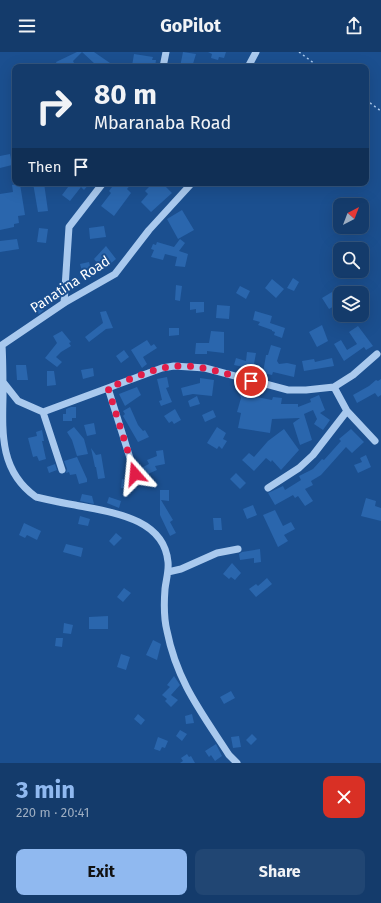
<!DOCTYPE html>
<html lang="en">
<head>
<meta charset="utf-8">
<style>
	:root { --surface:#143b6b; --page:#214673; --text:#f1f3f6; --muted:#9dadc1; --line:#33557e; --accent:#90b9f0 }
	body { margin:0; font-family:"Fira Sans",sans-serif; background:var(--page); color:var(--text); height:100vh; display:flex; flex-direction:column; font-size:15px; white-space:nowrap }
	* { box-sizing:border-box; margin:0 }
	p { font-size:13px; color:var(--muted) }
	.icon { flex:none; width:22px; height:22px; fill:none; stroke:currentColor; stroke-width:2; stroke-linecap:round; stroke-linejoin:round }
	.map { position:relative; height:711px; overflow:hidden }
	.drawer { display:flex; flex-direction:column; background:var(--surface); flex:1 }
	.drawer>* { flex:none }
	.banner { position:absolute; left:12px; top:12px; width:357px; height:122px; border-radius:8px; box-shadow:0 4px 16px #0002,0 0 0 1px var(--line); background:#143b6b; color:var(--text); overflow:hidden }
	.needle { width:26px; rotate:42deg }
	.tools { position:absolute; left:333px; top:146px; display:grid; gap:8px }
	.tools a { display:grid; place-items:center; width:36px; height:36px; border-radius:8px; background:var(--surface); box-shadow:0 4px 16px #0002,0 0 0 1px var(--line); font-size:20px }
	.pin { position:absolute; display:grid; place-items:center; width:34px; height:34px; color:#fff; margin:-17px; border:2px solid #fff; border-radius:50%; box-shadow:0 1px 4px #0007 }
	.me { position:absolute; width:44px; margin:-22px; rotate:342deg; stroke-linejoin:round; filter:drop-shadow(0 0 3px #0008) }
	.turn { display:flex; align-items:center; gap:14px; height:84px; padding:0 16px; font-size:18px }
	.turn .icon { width:52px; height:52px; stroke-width:2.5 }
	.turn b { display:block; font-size:28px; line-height:34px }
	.then { display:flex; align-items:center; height:38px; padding:0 16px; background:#0003; gap:8px; font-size:15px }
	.round { display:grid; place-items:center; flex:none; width:42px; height:42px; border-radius:8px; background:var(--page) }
	.head { display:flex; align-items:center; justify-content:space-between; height:68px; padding:0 16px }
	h1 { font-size:24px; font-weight:700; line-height:30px; color:var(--accent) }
	.action { display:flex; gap:8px; margin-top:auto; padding:8px 16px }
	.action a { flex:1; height:46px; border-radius:8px; background:var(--accent); color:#111; font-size:16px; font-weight:700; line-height:46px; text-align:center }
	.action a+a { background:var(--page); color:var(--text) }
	header { display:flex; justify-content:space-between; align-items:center; height:52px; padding:0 16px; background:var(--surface); font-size:18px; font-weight:700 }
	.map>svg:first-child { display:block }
	.building { fill:#2a66ad }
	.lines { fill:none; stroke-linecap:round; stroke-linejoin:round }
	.path { stroke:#a9c9ee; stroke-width:1.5; stroke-dasharray:2 3; stroke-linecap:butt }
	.minor { stroke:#a9c9ee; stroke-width:7 }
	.route { stroke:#e11d48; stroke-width:7; stroke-dasharray:0 12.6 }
	.labels { text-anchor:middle; stroke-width:4; stroke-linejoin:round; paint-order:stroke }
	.street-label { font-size:14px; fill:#fff; stroke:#1b4f8f }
</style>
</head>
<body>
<header><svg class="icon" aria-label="menu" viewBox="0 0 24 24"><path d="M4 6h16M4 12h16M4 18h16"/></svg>GoPilot<svg class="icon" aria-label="share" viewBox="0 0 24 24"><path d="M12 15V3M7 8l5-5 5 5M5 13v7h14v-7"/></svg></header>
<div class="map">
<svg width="381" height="711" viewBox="0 0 381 711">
	<rect width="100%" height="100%" fill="#1b4f8f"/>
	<path class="building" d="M77 0H82L73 9 76 15H58L56 10Z
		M82 0H94L110 11 107 15H92L95 12Z
		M183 0 196 2 192 15H180Z
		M208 0H226L224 6 219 5 218 8 211 6 212 2Z
		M134 2 153 5 152 8H156L155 15 132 14Z
		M10 102 12 113 0 116V104Z
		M33 131H44L48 159 38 160Z
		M71 131H90L84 138 81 135 70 149 62 143Z
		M115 131H132L127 137 131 141 114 164 101 154 111 141 109 139Z
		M153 131H162L172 141 151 160 141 150 148 142 145 139Z
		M20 132 25 163 18 164 19 171 14 172V175L0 178V142L13 140 12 133Z
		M182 158 194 178 178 187 167 167Z
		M104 174 106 185 90 187 89 176Z
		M39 176 48 177 46 191 37 190Z
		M17 187 19 197 0 200V189Z
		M180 187 185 191 179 199 188 202 185 215 175 214 177 205 165 202 163 208 151 205 154 198 151 197 153 192 156 193 157 190 174 195Z
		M106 194 116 207 103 218 94 207Z
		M89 210 92 221 83 223 80 212Z
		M293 226 299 230 294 239 287 236Z
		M272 227 284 237 276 246 265 236Z
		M176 233 182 234 180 249 175 248Z
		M240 234 250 239 246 247 236 241Z
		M332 240 336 246 333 248 336 253 329 257 322 246Z
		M190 250H204V260L196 261V257L190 258Z
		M38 252 44 258 39 262 34 257Z
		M217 253 230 254 229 267 216 266Z
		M106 259 113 276 106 277 89 290 85 285 103 271 100 260Z
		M255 259 272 264 270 271 285 276 282 286 274 283 275 280 272 279V278L258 273 260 270 253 268Z
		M322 273 328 289 317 295 309 280Z
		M358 274 373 294 366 298 364 295 344 309 334 292 341 288 347 298 357 292 349 280Z
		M169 276H179V283L169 284Z
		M62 279 71 290 69 291 71 294 61 300 56 305 62 310 57 315 45 306 57 291 53 284Z
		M211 279 224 280V301L207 299V302H195L196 291H209Z
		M147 288 151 294 154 292 157 296 143 305 147 312 142 316 131 298Z
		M271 293 281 296 277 309 279 312 287 311 296 313 294 325 273 320 272 323 263 321 266 303H268Z
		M124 298 129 305 121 311 116 304Z
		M247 300 256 301 254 312 260 314 259 318 234 313 236 306 246 309Z
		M332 306 334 314 304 319 302 309 314 307 315 310Z
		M16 313H26L28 328H17Z
		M93 316 94 324 83 327 81 318Z
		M47 319H54L56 333 47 334Z
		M167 325 169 335 166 336 172 350 161 354 159 349 162 348 157 327Z
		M200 326 214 328 212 344 193 342 183 344 181 336 200 331Z
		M381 327V343L378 345 375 341 357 351 353 343 369 334 376 328 378 329Z
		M137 335 141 343 125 354 119 342Z
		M246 335 252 337 251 344 272 348 273 345 282 346 281 352H298V355L311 350 310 347 319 343 325 358 320 361 330 368 323 378 314 372 317 367 313 358 304 362 312 388 300 393 293 371 300 366 272 367 270 381 238 376 241 361 237 360 241 346 238 337 245 339Z
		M197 344 200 352 190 355 188 349Z
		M71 355H76V366H72V369H63V362H66V357Z
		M130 355 138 373 143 379 145 378 149 385 138 390 123 364 125 362 123 359Z
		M175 357 181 368 174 372 172 369 169 371 164 364Z
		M213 358 216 365 205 370 202 363Z
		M94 371 96 382 87 384 84 373Z
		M74 375 84 387 88 402 77 404 72 388 67 380Z
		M217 375 226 381 223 387 227 389 222 397 219 394 217 397 207 391Z
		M284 377 299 398 281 418 272 408 271 410 266 406 254 419 242 408 249 401 254 405 268 389Z
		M351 377 364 390 352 401 346 395 321 423 311 429 313 433 305 437 313 449 305 454 298 444 295 446 293 443 275 453 268 441 283 434 285 438 301 428 299 424 313 417 322 407 324 408 341 389 339 387Z
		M42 378 44 389H42L46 407 39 409 37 404 33 405 28 386 37 384 36 380Z
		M91 396 96 403 101 402 105 426 98 427 96 415H95Z
		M163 398 165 412 155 414 157 418 143 424 139 417 149 412 147 408 157 404 156 399Z
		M366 403 371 415 358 421 354 413 362 410 360 406Z
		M77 405 87 427V430L79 432 76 422 70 423 69 420 66 421 67 417 64 409Z
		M55 412 57 418 49 421 47 415Z
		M236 421 246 431 240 437 230 427Z
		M122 427 131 429 129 437 121 436Z
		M160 438H169V449L161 448 173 468 170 470 176 481 170 484 160 463Z
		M82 442 92 444 94 452 80 449Z
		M109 445 121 449 119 456 107 451Z
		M366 446 376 449 375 454 381 456V469L361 464Z
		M253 453 257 463 247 467 243 457Z
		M275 458 283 474 291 470 295 477 284 483 288 489 278 495 263 463Z
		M80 464 90 467 88 474 78 472Z
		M213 466H221L222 478H214Z
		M24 471 41 479 37 488 27 483 25 486 19 483Z
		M116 481 122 486 114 494 109 489Z
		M66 492 83 496 81 505 63 500Z
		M260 497 261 510 254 511V506L240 508 239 502 242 500Z
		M232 511 241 521 235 528 231 525 229 527 223 522Z
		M267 526 272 532 256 545 249 537 256 532 258 534Z
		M124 536 131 541 123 550 117 545Z
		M108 564V577H89V565Z
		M64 571 73 573 71 582 63 581Z
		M56 586H63L62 595 55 594Z
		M153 588 161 592 157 608 146 603Z
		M121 602 130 605 126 618 117 615Z
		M174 624 180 633 171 643 178 648 171 655 165 649 167 647 162 643 170 635 167 633Z
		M231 639 235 646 224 652 220 645Z
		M138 662 145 668 141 673 134 667Z
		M192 662 194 671 186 672 185 664Z
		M180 678 187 682 182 689 176 684Z
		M252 682 257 687 251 693 246 688Z
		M239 684 241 695 233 696 231 685Z
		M158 685 168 689 165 696 162 695 160 699 154 697Z
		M216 692 222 704 215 709 211 703 209 705 205 699Z
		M187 702 189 705 191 704 195 711H180L183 709 181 706Z"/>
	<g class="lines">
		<path class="path" d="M299 0 319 15
			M366 48 381 59"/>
		<path class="minor" d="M163 15 166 0
			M248 15 256 0
			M64 251 69 175 103 131
			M2 293C3 310 3 328 3 345 2 384 1 420 36 445 49 448 62 451 75 453 109 460 164 465 168 510 169 519 166 528 165 537 164 550 164 567 167 579 177 630 202 661 229 703L237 711
			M2 293 64 251 115 222 149 178 192 131
			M3 330 18 349 43 360 162 316 174 314 205 316 288 338H306L334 335 353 323 377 302
			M334 335 347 359 375 389
			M108 336 135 422
			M43 360 62 418
			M268 436 299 416 313 403 347 359
			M168 520 181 517 217 501 238 497"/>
	</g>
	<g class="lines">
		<path class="route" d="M135 422 108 336C126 329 145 320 163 316 191 309 224 321 251 329"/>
	</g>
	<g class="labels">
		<g class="street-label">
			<text transform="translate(70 232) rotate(-33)" y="5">Panatina Road</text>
		</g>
	</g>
</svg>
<div class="tools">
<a><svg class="needle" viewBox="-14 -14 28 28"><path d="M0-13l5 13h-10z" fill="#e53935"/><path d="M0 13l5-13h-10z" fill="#9dadc1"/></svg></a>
<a><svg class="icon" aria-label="search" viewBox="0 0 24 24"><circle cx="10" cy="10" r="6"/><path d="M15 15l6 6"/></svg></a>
<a><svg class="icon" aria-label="layers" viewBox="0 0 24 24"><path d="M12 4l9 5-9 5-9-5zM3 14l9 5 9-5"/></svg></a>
</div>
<div class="pin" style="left:251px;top:329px;background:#d93025"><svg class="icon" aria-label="arrive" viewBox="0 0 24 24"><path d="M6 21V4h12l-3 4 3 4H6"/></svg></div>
<svg class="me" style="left:135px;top:422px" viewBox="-20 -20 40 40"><path d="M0-17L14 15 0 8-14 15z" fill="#e11d48" stroke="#fff" stroke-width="4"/></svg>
<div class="banner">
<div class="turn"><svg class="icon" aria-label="right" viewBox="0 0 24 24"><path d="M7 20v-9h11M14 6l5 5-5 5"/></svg><div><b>80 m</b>Mbaranaba Road</div></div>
<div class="then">Then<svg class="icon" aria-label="arrive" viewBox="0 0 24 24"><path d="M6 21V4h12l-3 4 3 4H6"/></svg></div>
</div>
</div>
<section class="drawer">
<div class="head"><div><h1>3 min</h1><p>220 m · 20:41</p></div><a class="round" style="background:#d93025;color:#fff"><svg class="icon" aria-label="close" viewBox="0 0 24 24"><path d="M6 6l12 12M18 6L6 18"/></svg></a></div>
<div class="action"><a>Exit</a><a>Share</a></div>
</section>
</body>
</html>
